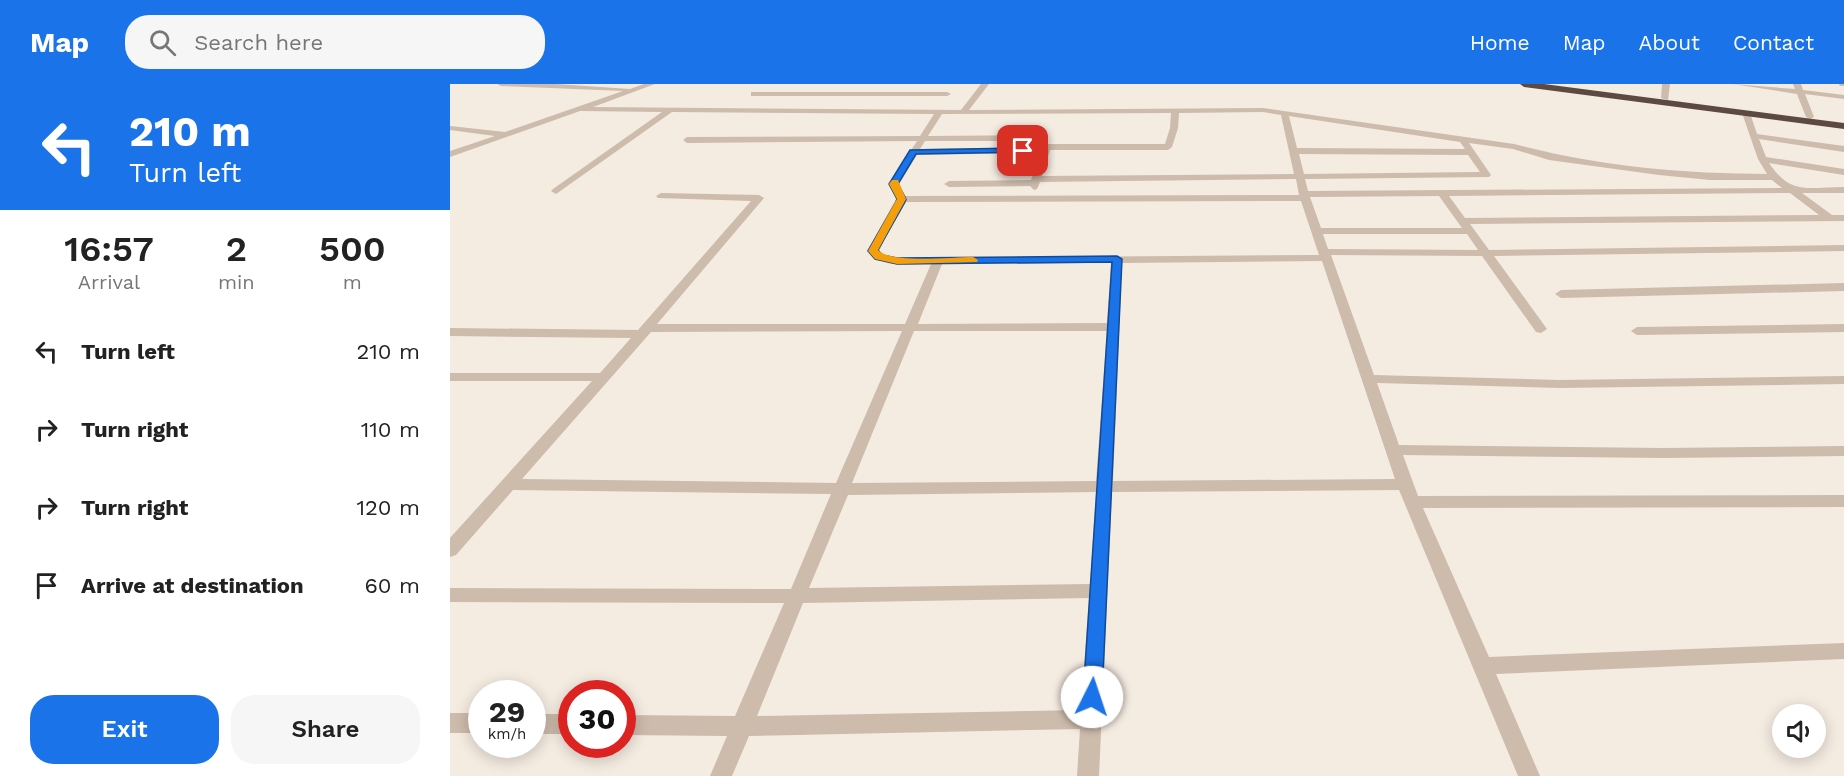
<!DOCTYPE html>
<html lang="en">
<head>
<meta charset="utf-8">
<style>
	:root { --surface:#fff; --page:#f6f6f6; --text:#222; --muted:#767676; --accent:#1a73e8 }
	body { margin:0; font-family:"Work Sans",sans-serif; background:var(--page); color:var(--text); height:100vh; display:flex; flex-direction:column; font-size:22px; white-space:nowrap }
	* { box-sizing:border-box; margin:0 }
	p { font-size:20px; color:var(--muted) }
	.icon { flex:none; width:33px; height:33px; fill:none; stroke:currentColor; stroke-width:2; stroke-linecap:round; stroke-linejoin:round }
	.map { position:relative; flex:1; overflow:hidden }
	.sheet { display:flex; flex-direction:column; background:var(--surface); width:450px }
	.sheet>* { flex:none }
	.top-card { background:#1a73e8; color:#fff; overflow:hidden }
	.buttons { position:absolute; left:1322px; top:620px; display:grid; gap:12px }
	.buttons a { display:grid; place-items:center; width:54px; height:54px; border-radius:50%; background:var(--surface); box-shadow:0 3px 15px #0003; font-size:30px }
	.speed { position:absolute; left:18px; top:596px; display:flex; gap:12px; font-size:30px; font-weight:700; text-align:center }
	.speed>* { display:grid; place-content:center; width:78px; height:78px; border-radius:50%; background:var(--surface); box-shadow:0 3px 15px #0003; line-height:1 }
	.speed small { font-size:15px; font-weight:400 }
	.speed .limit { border:9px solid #d22; background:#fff; color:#111 }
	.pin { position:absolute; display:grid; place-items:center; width:51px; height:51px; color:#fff; margin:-26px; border-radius:12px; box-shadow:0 3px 9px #0006 }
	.me { position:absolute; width:66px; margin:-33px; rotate:4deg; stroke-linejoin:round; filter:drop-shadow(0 0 4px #0008) }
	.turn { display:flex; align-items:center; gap:21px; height:126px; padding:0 30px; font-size:27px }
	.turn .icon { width:78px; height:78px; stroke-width:2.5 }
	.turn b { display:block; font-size:42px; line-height:51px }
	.eta { display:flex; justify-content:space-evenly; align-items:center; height:102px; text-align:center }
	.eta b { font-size:36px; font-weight:600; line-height:42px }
	.primary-button { display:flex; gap:12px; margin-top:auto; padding:12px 30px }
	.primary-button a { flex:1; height:69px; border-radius:24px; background:var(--accent); color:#fff; font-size:24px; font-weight:600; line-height:69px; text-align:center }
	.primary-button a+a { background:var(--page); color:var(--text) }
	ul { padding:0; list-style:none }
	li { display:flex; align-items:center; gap:18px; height:78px; padding:0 30px }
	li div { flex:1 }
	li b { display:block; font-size:22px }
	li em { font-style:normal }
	header { display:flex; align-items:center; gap:36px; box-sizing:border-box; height:84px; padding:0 30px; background:var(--accent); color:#fff }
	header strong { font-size:28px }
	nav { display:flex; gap:33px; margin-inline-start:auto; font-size:21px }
	.search { width:420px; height:54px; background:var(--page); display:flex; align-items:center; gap:15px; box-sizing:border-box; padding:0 21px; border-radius:24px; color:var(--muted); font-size:22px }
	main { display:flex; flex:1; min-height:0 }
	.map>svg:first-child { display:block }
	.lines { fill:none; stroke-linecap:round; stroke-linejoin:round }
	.minor { fill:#cdbbac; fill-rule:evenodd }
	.highway { fill:#5c4a42; fill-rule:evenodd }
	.route { fill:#1a73e8; stroke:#114b97; stroke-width:1.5 }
	.slow { fill:#f59e0b }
</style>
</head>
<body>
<header>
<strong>Map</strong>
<div class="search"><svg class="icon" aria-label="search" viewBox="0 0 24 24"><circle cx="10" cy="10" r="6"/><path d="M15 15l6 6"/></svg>Search here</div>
<nav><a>Home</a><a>Map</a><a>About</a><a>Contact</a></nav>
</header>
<main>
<section class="sheet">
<div class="top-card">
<div class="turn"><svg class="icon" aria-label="left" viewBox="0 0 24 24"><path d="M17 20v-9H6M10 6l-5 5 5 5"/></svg><div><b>210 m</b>Turn left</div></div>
</div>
<div class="eta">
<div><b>16:57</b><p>Arrival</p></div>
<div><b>2</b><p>min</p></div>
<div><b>500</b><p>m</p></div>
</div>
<ul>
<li><svg class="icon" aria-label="left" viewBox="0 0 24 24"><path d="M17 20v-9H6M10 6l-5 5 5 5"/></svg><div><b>Turn left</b></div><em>210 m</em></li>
<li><svg class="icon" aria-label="right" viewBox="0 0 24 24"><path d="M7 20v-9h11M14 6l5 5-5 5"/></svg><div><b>Turn right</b></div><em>110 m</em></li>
<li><svg class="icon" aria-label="right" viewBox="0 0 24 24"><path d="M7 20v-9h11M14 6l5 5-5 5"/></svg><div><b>Turn right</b></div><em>120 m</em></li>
<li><svg class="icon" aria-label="arrive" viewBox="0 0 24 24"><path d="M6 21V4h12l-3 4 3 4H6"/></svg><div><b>Arrive at destination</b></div><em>60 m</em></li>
</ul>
<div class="primary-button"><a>Exit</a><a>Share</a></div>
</section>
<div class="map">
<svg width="1394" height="692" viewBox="0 0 1394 692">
	<rect width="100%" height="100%" fill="#f4ebe1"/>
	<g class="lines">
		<path class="minor" d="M47 0H106L180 5 194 0H205L143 23 511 26 531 0H539L519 26 813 24 1064 60C1146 82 1232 90 1317 90L1308 75 1292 29 1296 27 1300 29 1307 50 1394 62V68L1309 55 1316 73 1394 85V91L1319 79C1341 112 1358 103 1394 103V109H1352L1382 131H1394V137L1020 140 1039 166 1394 161V167L1044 172 1097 245 1091 249 1086 248 1032 172 881 171 924 291 1110 296 1394 292V300L1110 304 927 299 949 361 1214 364 1394 362V372L1214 374 953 371 968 412 1394 411V423L973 424 1039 573 1394 559V575L1046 590 1090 692H1068L949 406 662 408 649 692H627L630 645 299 652 282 692H260L277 652 172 651V631L285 632 334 519 0 518V504L341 505 381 410 63 406 6 471 0 473V454L142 297H0V289H150L181 254 0 252V244L188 246 301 117 208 114 206 112 211 109 309 111 314 114 207 240H455L481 180C460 180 432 185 417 167L446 115 439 100 467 57 237 59 233 56 237 53 470 52 484 30 222 28 106 110 101 107 103 105 212 28 130 27 0 73V67L45 52 0 46V42L55 48 173 7 51 2ZM813 28 831 31 844 90 592 92 600 66H718L722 63 728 44 729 29ZM721 29 720 44 715 60H596L592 63 470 65 475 57H587L591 54 587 51 478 52 492 30ZM839 32 1010 58 1015 65 847 64ZM1019 59 1063 65 1099 76 1209 91 1260 96H1322L1332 104 858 107 855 95 1039 93 1041 91ZM590 69 581 96 499 97 494 100 499 103 580 102 584 106 587 105 590 98 846 95 849 111 455 112 449 100 467 71ZM849 70 1018 71 1030 88 854 90ZM1340 109 1369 131 1015 134 999 112ZM989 112 1012 144H871L860 113ZM851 117 869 171 447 174 433 170 429 167 454 118ZM873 150H1017L1028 166 878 165ZM872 177 945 395 663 397 672 179ZM661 179 657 239 468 240 492 180ZM452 247 386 399 72 395 201 248ZM464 247H657L646 397 402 399ZM646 408 640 500 359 504 398 411ZM639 514 631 626 307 632 353 519Z
			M1212 0H1220L1218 16 1211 14Z
			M1283 0 1345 5 1343 0H1351L1353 6 1394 11V15L1355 10 1364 33 1360 35 1356 33 1347 10Z
			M1389 0H1394V2H1390Z
			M304 8H497L501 10 497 12H301V8Z
			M1394 199V207L1111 214 1105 210 1111 206Z
			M1394 240V248L1187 251 1181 247 1187 243Z
			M0 629H32V649H0Z
			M82 630H122V650H82Z"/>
		<path class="highway" d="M1070 0H1094L1394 39V45L1074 3Z"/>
	</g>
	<path class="route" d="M573 64 576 65V68L466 70 448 100 456 115 455 118 428 166 432 171 447 174 667 172 672 175 652 613 649 619 642 622 636 619 633 613 662 178 447 180 425 175 418 167 446 118 447 115 439 100 460 66Z"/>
	<path class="slow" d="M442 96H448L456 115 428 166C441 180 503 173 523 173L528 176 527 178 447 180 425 175 418 167 447 115 439 100Z"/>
</svg>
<div class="buttons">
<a><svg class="icon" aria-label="sound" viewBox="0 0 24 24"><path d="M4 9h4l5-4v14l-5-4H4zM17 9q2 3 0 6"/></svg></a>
</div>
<div class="speed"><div>29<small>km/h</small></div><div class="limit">30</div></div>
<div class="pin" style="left:573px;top:67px;background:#d93025"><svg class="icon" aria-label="arrive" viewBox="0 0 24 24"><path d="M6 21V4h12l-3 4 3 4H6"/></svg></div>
<svg class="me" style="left:642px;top:613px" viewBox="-20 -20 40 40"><circle r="19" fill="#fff"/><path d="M0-13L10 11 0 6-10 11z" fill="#1a73e8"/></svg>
</div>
</main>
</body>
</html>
